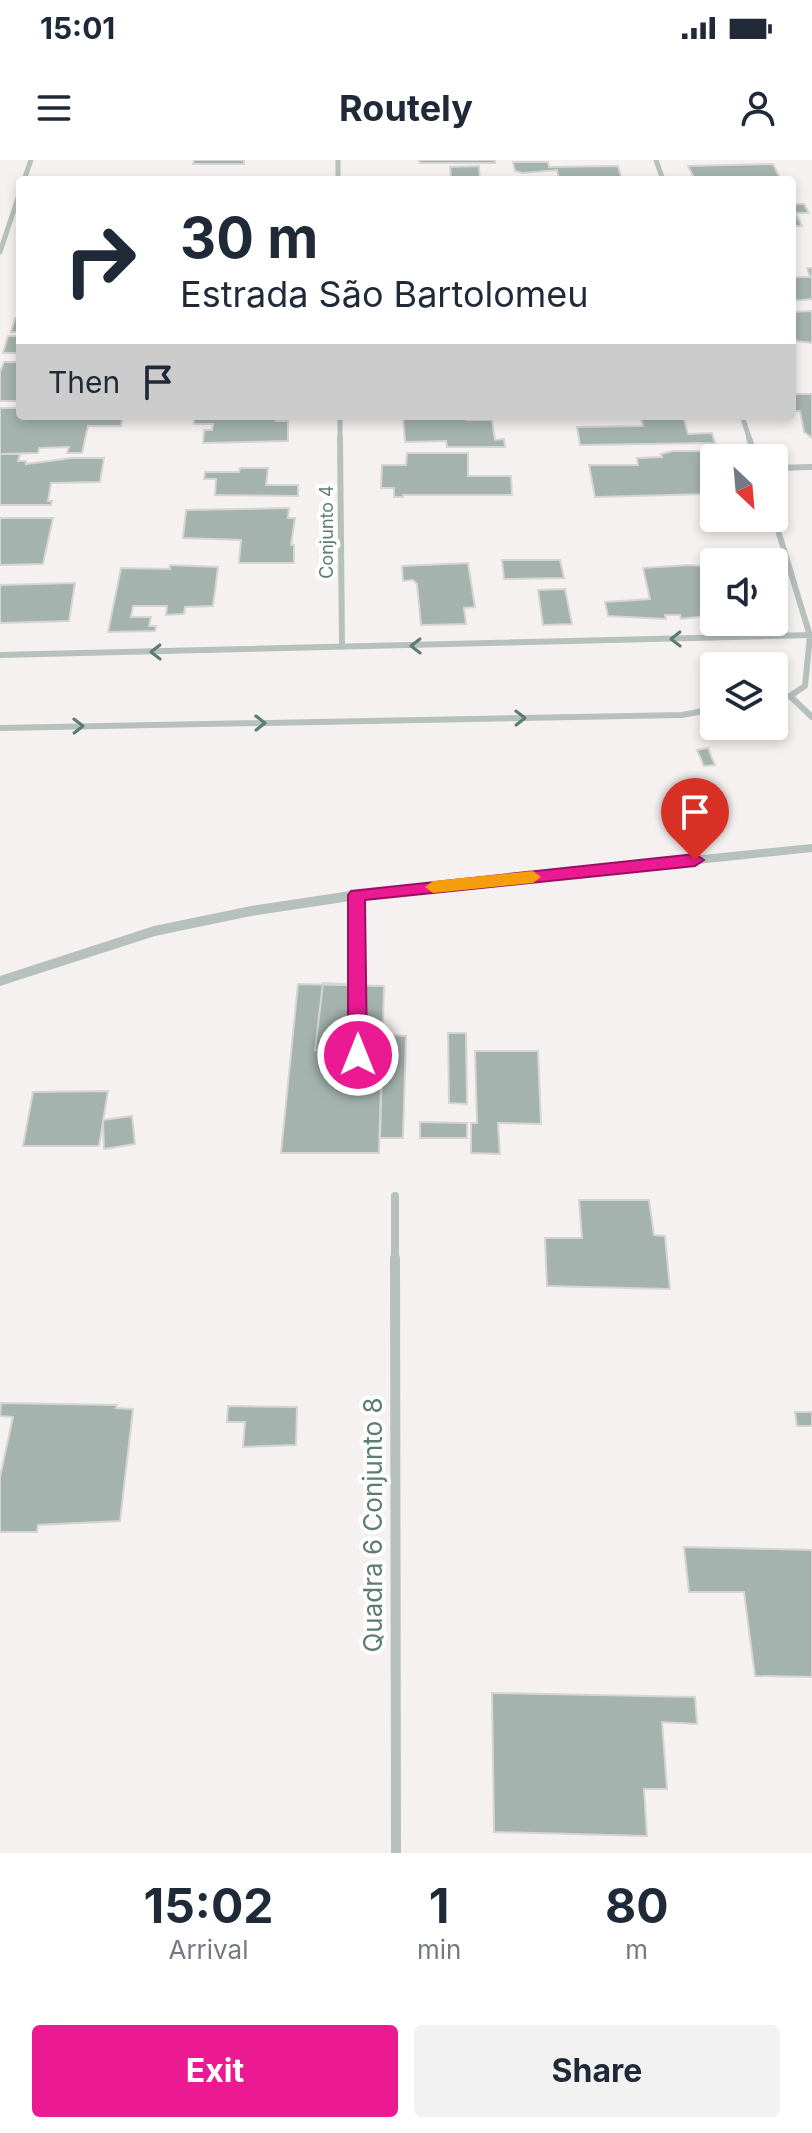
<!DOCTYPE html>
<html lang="en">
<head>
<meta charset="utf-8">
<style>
	:root { --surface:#fff; --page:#f2f2f3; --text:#1f2937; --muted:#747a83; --accent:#eb1a93 }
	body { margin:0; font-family:Inter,sans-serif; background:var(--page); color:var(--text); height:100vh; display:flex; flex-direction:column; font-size:30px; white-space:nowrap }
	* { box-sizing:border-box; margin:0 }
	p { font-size:26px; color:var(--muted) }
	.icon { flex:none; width:44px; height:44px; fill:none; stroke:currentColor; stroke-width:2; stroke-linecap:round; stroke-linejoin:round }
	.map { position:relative; height:1693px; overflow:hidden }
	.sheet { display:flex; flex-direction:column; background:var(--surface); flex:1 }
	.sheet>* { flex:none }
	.guide { position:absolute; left:16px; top:16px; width:780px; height:244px; border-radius:8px; box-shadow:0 4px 12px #0003; background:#fff; color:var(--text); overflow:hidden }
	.needle { width:52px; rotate:154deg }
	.controls { position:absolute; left:700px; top:284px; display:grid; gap:16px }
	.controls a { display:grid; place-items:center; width:88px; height:88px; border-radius:8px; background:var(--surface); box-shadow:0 4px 12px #0003; font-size:40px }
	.pin { position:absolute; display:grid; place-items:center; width:68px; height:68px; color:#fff; margin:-82px -34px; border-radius:50% 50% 50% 0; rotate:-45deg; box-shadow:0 0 8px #0007 }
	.pin .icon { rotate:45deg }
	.me { position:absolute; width:88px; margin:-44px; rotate:0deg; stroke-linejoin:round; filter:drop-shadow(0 0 6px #0008) }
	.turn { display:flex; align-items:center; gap:28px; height:168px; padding:0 32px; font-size:36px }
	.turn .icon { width:104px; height:104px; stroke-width:2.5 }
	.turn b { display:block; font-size:56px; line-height:68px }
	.then { display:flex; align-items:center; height:76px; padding:0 32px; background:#0003; gap:16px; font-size:30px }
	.eta { display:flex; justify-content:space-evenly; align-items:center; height:136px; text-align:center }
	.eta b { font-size:48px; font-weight:700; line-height:56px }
	.primary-button { display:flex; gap:16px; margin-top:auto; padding:16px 32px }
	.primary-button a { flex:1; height:92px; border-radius:8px; background:var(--accent); color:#fff; font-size:32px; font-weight:700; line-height:92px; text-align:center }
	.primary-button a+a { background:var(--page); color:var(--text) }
	.status { display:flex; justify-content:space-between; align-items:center; height:56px; padding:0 40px; background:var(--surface); direction:ltr }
	.status svg { height:22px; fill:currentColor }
	header { display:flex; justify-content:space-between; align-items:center; height:104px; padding:0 32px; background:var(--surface); font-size:36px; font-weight:700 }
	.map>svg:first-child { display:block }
	.building { fill:#a4b3ad; stroke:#d6d4d4; stroke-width:2 }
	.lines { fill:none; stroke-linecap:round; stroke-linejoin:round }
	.service { stroke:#b6c0bc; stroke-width:6 }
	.minor-far3 { stroke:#b6c0bc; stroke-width:5 }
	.minor-far2 { stroke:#b6c0bc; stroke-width:6 }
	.minor-far1 { stroke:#b6c0bc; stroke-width:8 }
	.minor { stroke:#b6c0bc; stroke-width:10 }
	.tertiary { fill:#b6c0bc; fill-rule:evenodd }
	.oneway { stroke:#5e7d72 }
	.route { fill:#eb1a93; stroke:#991160; stroke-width:2 }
	.slow { fill:#f59e0b }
	.labels { text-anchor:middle; stroke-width:8; stroke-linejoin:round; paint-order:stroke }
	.far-street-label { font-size:18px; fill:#5e7d72; stroke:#fff }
	.near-street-label { font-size:26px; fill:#5e7d72; stroke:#fff }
</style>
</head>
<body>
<div class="status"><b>15:01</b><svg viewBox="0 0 49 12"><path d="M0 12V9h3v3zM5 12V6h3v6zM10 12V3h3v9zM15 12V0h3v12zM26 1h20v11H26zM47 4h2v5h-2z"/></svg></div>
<header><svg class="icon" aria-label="menu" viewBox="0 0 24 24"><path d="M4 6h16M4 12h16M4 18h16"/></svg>Routely<svg class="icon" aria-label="person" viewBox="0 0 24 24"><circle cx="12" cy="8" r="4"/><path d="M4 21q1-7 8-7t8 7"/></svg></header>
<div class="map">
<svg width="812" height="1693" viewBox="0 0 812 1693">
	<rect width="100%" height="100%" fill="#f5f1f1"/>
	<path class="building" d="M194 0H244V4H193Z
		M419 0H495V3H420Z
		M513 2H548L549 7 618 6 621 17H618L619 20H559L557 10 523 13 515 11Z
		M773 4 781 20H695L688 6Z
		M479 6 480 20H451L450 7Z
		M792 44H804L809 53H796L802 66H792Z
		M807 108H812V139L792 141V117H810Z
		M812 151V183L797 181 792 177V152Z
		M15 158H20V193H3L8 176H17L18 172H11Z
		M4 202H20V241H0V212Z
		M792 234H812V278L804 272 800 251H793Z
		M0 248H20V256H88V259L123 256 121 266H88L82 293H67L69 287 39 288 38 293 0 294Z
		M194 256H276V261H288V281L203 283 204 270H212L213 264H194Z
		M394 256H466L467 260H492L495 280 504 279 505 287H447L446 281 405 282 403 257Z
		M640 256H683L688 274 712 273 715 283 580 285 577 267 643 266Z
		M673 291H703L708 309H705L710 325H705L707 334 595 337 589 305H638L637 298 662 297 661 294Z
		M407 293H468V316H511L512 335H403V337H394V328H381L382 305H406Z
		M0 294H20L18 301H26V304L72 298H104L100 322 51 323 48 341H52L51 345H0Z
		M240 308H268L266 325H298V336L215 335 216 319H204L205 312H239Z
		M289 348 288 358H295L291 385H294V403H239L241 380 183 378 186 350Z
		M0 358H53L43 404 0 405Z
		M502 400H560L564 418 504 419Z
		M468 403 475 447 464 448 466 464 421 465 417 424 413 420 403 421 402 406Z
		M170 405 218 407 213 446 185 447 184 454 166 455 167 446H133L131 457H151L149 466H156L155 471 108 472 121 408 170 409Z
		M689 405 714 407V426H707L710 441H714V455L681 459 680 455H665L666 459 608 456 605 442 650 439 643 408Z
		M75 423 69 461 0 463V425Z
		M565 429 572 464 543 465 538 430Z
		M708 588 715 605 704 606 697 590Z
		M323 823 361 825 355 891 315 890Z
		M298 824 384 826 379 993H281Z
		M448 873H466L467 944 449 943Z
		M388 875 406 876 403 978H380L382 908 387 907Z
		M475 891H538L541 964 498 963 500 994 471 993V963H477Z
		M108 931 99 986H23L33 932Z
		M132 956 135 984 104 989 103 960Z
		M420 962 467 963V978H420Z
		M579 1040H649L654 1075 665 1076 670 1129 547 1126 545 1078H582Z
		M1 1243 117 1245 116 1248 133 1249 120 1361 38 1365 37 1372H0V1317L13 1257 0 1256Z
		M228 1246 297 1247 296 1285 243 1287 245 1262H227Z
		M795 1252H812V1266H797Z
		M684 1387 812 1390V1517L755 1516 744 1432H689Z
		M492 1533 695 1537 697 1564 662 1562 667 1629H644L647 1676 494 1672Z"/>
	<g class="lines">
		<path class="service" d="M357 735 358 895"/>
		<path class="minor-far3" d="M338 0V20
			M656 0 663 20
			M24 20 31 0
			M0 92 20 32
			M340 256V280
			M742 256 750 280"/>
		<path class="minor-far2" d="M340 278 342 487
			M749 278 756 298
			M774 308 812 307
			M774 357 810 476 805 526 790 536 774 539
			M0 495 812 475
			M790 536 812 557
			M0 568 682 555 714 549"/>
		<path class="minor-far1" d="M395 1036V1100"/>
		<path class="minor" d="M395 1098 396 1693"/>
		<path class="tertiary" d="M812 684V692L357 740 251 756 155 776 0 826V816L154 766 251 746 357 730Z"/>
	</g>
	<defs><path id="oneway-chevron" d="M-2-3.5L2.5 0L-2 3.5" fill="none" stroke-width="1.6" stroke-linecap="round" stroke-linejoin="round" transform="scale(2)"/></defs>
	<g class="oneway">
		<use href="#oneway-chevron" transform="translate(676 479) rotate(179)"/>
		<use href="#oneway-chevron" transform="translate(416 486) rotate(179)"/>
		<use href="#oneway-chevron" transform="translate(156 492) rotate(179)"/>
		<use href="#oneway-chevron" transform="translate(520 558) rotate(-1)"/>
		<use href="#oneway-chevron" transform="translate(260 563) rotate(-1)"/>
		<use href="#oneway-chevron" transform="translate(78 566) rotate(-1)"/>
	</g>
	<path class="route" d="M695 694 704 700 695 706 365 740 367 895 358 903 351 900 348 895V735L351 731Z"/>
	<path class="slow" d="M533 711 541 717 533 723 433 733 425 727 433 721Z"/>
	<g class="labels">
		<g class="far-street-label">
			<text transform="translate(327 372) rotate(-90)" y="6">Conjunto 4</text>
		</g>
		<g class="near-street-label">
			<text transform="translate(373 1365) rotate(-90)" y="9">Quadra 6 Conjunto 8</text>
		</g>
	</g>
</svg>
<div class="controls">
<a><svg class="needle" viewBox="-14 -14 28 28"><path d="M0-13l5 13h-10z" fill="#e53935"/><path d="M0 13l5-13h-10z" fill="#747a83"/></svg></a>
<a><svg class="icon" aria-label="sound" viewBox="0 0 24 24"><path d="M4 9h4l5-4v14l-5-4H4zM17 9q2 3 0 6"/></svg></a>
<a><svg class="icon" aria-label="layers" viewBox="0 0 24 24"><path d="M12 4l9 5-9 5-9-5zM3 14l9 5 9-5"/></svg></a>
</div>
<div class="pin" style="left:695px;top:700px;background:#d93025"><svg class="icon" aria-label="arrive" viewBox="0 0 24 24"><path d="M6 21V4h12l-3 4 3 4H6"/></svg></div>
<svg class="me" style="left:358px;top:895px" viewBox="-20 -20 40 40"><circle r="17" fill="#eb1a93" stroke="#fff" stroke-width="3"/><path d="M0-11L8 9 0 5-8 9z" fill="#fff"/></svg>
<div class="guide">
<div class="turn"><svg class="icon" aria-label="right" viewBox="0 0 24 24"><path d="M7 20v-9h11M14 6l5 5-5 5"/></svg><div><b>30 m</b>Estrada São Bartolomeu</div></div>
<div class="then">Then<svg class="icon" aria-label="arrive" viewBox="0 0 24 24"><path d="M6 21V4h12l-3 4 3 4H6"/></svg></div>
</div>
</div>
<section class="sheet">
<div class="eta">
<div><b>15:02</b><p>Arrival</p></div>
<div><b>1</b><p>min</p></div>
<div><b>80</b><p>m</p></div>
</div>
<div class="primary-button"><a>Exit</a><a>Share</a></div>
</section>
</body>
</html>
